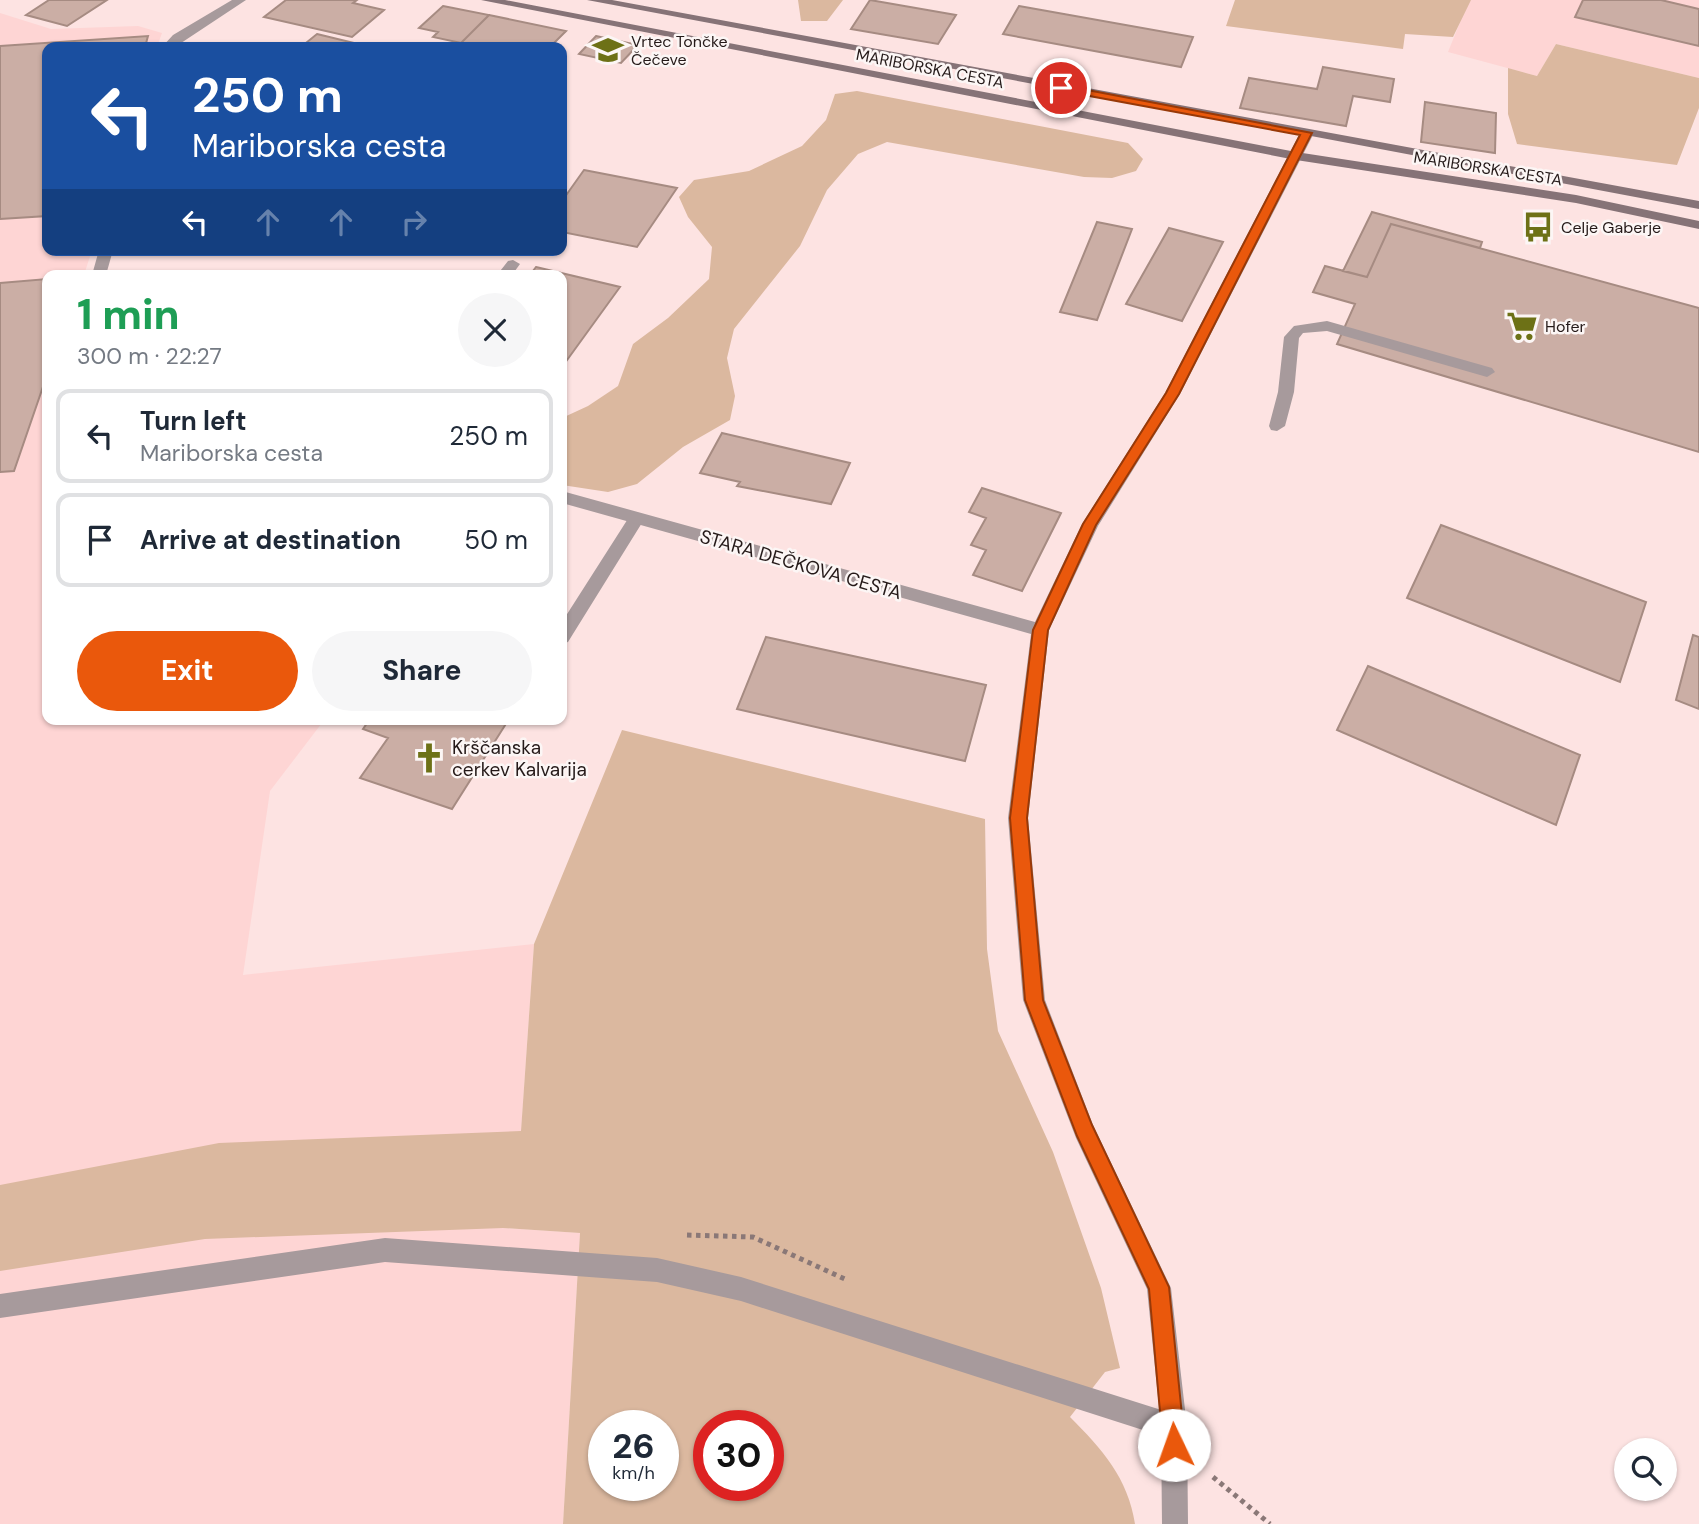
<!DOCTYPE html>
<html lang="en">
<head>
<meta charset="utf-8">
<style>
	:root { --surface:#fff; --page:#f6f6f7; --text:#1f2937; --muted:#747a83; --line:#e0e1e3; --accent:#ea580c }
	body { margin:0; font-family:"DM Sans",sans-serif; background:var(--page); color:var(--text); height:100vh; display:flex; flex-direction:column; font-size:26px; white-space:nowrap }
	* { box-sizing:border-box; margin:0 }
	p { font-size:23px; color:var(--muted) }
	.icon { flex:none; width:38px; height:38px; fill:none; stroke:currentColor; stroke-width:2; stroke-linecap:round; stroke-linejoin:round }
	.map { position:relative; flex:1; overflow:hidden }
	.drawer { position:absolute; left:42px; top:270px; width:525px; height:455px; display:flex; flex-direction:column; background:var(--surface); border-radius:14px; box-shadow:0 2px 5px #0004 }
	.drawer>* { flex:none }
	.guide { position:absolute; left:42px; top:42px; width:525px; height:214px; border-radius:14px; box-shadow:0 2px 5px #0004; background:#1a4fa0; color:#fff; overflow:hidden }
	.buttons { position:absolute; left:1614px; top:1438px; display:grid; gap:14px }
	.buttons a { display:grid; place-items:center; width:63px; height:63px; border-radius:50%; background:var(--surface); box-shadow:0 2px 5px #0004; font-size:35px }
	.speed { position:absolute; left:588px; top:1410px; display:flex; gap:14px; font-size:35px; font-weight:700; text-align:center }
	.speed>* { display:grid; place-content:center; width:91px; height:91px; border-radius:50%; background:var(--surface); box-shadow:0 2px 5px #0004; line-height:1 }
	.speed small { font-size:18px; font-weight:400 }
	.speed .limit { border:10px solid #d22; background:#fff; color:#111 }
	.pin { position:absolute; display:grid; place-items:center; width:60px; height:60px; color:#fff; margin:-30px; border:4px solid #fff; border-radius:50%; box-shadow:0 2px 7px #0007 }
	.me { position:absolute; width:77px; margin:-38px; rotate:357deg; stroke-linejoin:round; filter:drop-shadow(0 0 5px #0008) }
	.turn { display:flex; align-items:center; gap:24px; height:147px; padding:0 35px; font-size:32px }
	.turn .icon { width:91px; height:91px; stroke-width:2.5 }
	.turn b { display:block; font-size:49px; line-height:60px }
	.lanes { display:flex; align-items:center; height:66px; padding:0 35px; background:#0003; justify-content:center; gap:35px; direction:ltr }
	.lanes .off { opacity:.35 }
	.round { display:grid; place-items:center; flex:none; width:74px; height:74px; border-radius:37px; background:var(--page) }
	.headline { display:flex; align-items:center; justify-content:space-between; height:119px; padding:0 35px }
	h1 { font-size:42px; font-weight:800; line-height:52px; color:#1e9e55 }
	.cta { display:flex; gap:14px; margin-top:auto; padding:14px 35px }
	.cta a { flex:1; height:80px; border-radius:42px; background:var(--accent); color:#fff; font-size:28px; font-weight:800; line-height:80px; text-align:center }
	.cta a+a { background:var(--page); color:var(--text) }
	ul { padding:0; list-style:none }
	li { display:flex; align-items:center; gap:21px; height:94px; margin:0 14px 10px; padding:0 21px; border:4px solid var(--line); border-radius:14px }
	li div { flex:1 }
	li b { display:block; font-size:26px }
	li em { font-style:normal }
	.map>svg:first-child { display:block }
	.built { fill:#fed5d4 }
	.green { fill:#dbb89f; fill-rule:evenodd }
	.building { fill:#cbaea5; stroke:#a68b82; stroke-width:2 }
	.lines { fill:none; stroke-linecap:round; stroke-linejoin:round }
	.path { stroke:#8a7877; stroke-width:5; stroke-dasharray:4.5 4.5; stroke-linecap:butt }
	.service { fill:#a79a9c; fill-rule:evenodd }
	.minor { fill:#a79a9c; fill-rule:evenodd }
	.secondary { fill:#867377; fill-rule:evenodd }
	.route { fill:#ea580c; stroke:#983908; stroke-width:2 }
	.labels { text-anchor:middle; stroke-width:5; stroke-linejoin:round; paint-order:stroke }
	.far-poi-label { font-size:16px; fill:#251a19; stroke:#fcf6f5; text-anchor:start }
	.far-street-label { font-size:16px; fill:#251a19; stroke:#fcf6f5 }
	.street-label { font-size:19px; fill:#251a19; stroke:#fcf6f5 }
	.poi-label { font-size:19px; fill:#251a19; stroke:#fcf6f5; text-anchor:start }
</style>
</head>
<body>
<div class="map">
<svg width="1699" height="1524" viewBox="0 0 1699 1524">
	<rect width="100%" height="100%" fill="#fde3e2"/>
	<path class="built" d="M1469 0H1699V78L1556 44 1537 76 1448 52Z
		M0 13 51 29 138 26 162 33 157 47H47V250H92L84 275H47V719H325L270 791 243 975 534 944 521 1132 503 1228 580 1233 563 1524H0Z"/>
	<path class="green" d="M798 0H843L827 21H801Z
		M1235 0H1471L1453 37 1405 34 1403 49 1226 26Z
		M1556 44 1699 78V108L1677 165 1517 144 1508 114V68L1537 76Z
		M857 91 1128 143 1143 159 1136 171 1112 178 1084 177 887 142 858 154 827 190 800 246 734 329 727 358 735 396 730 420 683 447 637 484 608 492 562 485V418L588 406 618 386 633 344 668 318 709 279 712 247 688 217 679 197 694 180 749 171 802 146 826 120 835 94Z
		M622 730 985 819 987 949 998 1031 1053 1152 1101 1288 1120 1368 1105 1372 1070 1417C1102 1449 1128 1478 1135 1524H563L580 1233 503 1228 205 1239 0 1271V1185L219 1143 521 1131 534 944ZM604 1426H663V1486H604ZM709 1426H768V1486H709Z"/>
	<path class="building" d="M49 0H107L67 26 26 15Z
		M286 0H357L353 3 384 10 352 37 264 17Z
		M870 0 956 15 938 44 851 29Z
		M1583 0H1661L1699 9V46L1575 17Z
		M443 6 489 15 461 43 433 37 438 32 419 28Z
		M1019 6 1193 37 1181 67 1003 34Z
		M489 15 566 31 550 47H498L500 45 489 43 484 47 461 43Z
		M317 34 354 43 349 47H301Z
		M148 36 145 47H47V216L0 219V46Z
		M596 36 638 45 621 63 579 54Z
		M1323 67 1394 79 1390 102 1353 96 1346 126 1240 108 1249 78 1317 89Z
		M1425 102 1496 113 1495 153 1421 142Z
		M584 170 677 188 637 247 562 232V201Z
		M1372 212 1482 242 1480 248 1391 224 1367 277 1343 271Z
		M1097 222 1132 229 1097 320 1060 312Z
		M1391 224 1699 308V452L1337 344 1355 304 1313 292 1325 266 1367 277Z
		M1169 228 1223 242 1182 321 1126 304Z
		M536 267 620 287 562 367V275H530Z
		M47 279V375L14 471 0 472V283Z
		M722 433 850 463 831 504 737 486 740 482 700 473Z
		M982 488 1061 513 1022 591 973 575 986 550 971 545 986 518 969 512Z
		M1441 525 1646 602 1620 682 1407 598Z
		M1693 635 1699 637V709L1676 700Z
		M766 637 986 685 965 761 737 709Z
		M1368 666 1580 755 1556 825 1337 730Z
		M370 719H509L452 809 360 778 388 738 363 729Z"/>
	<g class="lines">
		<path class="path" d="M687 1235 753 1237 847 1280
			M1213 1477 1270 1524"/>
		<path class="service" d="M513 260 520 264 512 275H497L508 261Z
			M1327 321 1492 368 1495 372 1487 377 1327 331 1303 333 1299 338 1294 392 1285 426 1277 431 1271 430 1269 426 1278 392 1284 337 1294 326Z
			M637 512 645 518 568 642 562 644V622L631 514Z
			M385 1238 657 1258 741 1277 1174 1414 1183 1418 1187 1427 1183 1436 1174 1440 741 1301 657 1282 385 1262 0 1318V1294Z"/>
		<path class="minor" d="M232 0H246L175 47H162L173 35Z
			M1307 129 1314 133 1180 394 1098 526 1049 630 1028 818 1045 1000 1093 1125 1171 1288 1187 1427 1188 1524H1162L1161 1427 1147 1289 1076 1138 1023 1000 1008 818 1031 634 562 503V491L1035 622 1082 524 1165 393 1300 133Z
			M99 250H113L106 275H92Z"/>
		<path class="secondary" d="M481 0H505L1296 152 1576 195 1699 221V229L1576 203 1296 160Z
			M587 0H612L1699 201V209Z"/>
	</g>
	<path class="route" d="M1061 85 1312 133 1179 394 1096 525 1048 630 1027 818 1043 1000 1092 1125 1169 1287 1185 1445 1182 1453 1174 1456 1166 1453 1163 1445 1149 1289 1077 1136 1025 1000 1010 818 1033 630 1083 524 1166 393 1300 135 1057 90 1055 88Z"/>
	<defs>
		<g id="school-bare" transform="scale(2.415)"><path d="M0-5L7-2L0 1L-7-2ZM-4 1L0 2.5L4 1V4Q0 6-4 4Z" fill="#6d7116" stroke="#fcf6f5" stroke-width="2.5" paint-order="stroke"/></g>
		<g id="bus-bare" transform="scale(2.415)"><path d="M-5-6H5V4H4V6H2V4H-2V6H-4V4H-5ZM-3.5-4V0h7V-4ZM-3.5 1.2v1.5H-2V1.2ZM2 1.2v1.5H3.5V1.2Z" fill="#6d7116" stroke="#fcf6f5" stroke-width="2.5" paint-order="stroke"/></g>
		<g id="supermarket-bare" transform="scale(2.415)"><path d="M-6-5.5h2.5l.6 2H6L4.5 2H-2.5L-4.4-4H-6ZM-1.5 3.2a1.3 1.3 0 1 0 .1 0ZM3 3.2a1.3 1.3 0 1 0 .1 0Z" fill="#6d7116" stroke="#fcf6f5" stroke-width="2.5" paint-order="stroke"/></g>
		<g id="church-bare" transform="scale(2.415)"><path d="M-1.2-6h2.4v3.5h3.3v2.4h-3.3V6h-2.4V-.1h-3.3v-2.4h3.3Z" fill="#6d7116" stroke="#fcf6f5" stroke-width="2.5" paint-order="stroke"/></g>
	</defs>
	<g fill-rule="evenodd">
		<use href="#school-bare" x="608" y="50"/>
		<use href="#bus-bare" x="1538" y="227"/>
		<use href="#supermarket-bare" x="1522" y="326"/>
		<use href="#church-bare" x="429" y="758"/>
	</g>
	<g class="labels">
		<g class="far-poi-label">
			<text x="631" y="47">Vrtec Tončke<tspan x="631" dy="18">Čečeve</tspan></text>
			<text x="1561" y="233">Celje Gaberje</text>
			<text x="1545" y="332">Hofer</text>
		</g>
		<g class="far-street-label">
			<text transform="translate(930 68) rotate(11)" y="6">MARIBORSKA CESTA</text>
			<text transform="translate(1488 168) rotate(9)" y="6">MARIBORSKA CESTA</text>
		</g>
		<g class="street-label">
			<text transform="translate(801 564) rotate(16)" y="7">STARA DEČKOVA CESTA</text>
		</g>
		<g class="poi-label">
			<text x="452" y="754">Krščanska<tspan x="452" dy="22">cerkev Kalvarija</tspan></text>
		</g>
	</g>
</svg>
<div class="buttons">
<a><svg class="icon" aria-label="search" viewBox="0 0 24 24"><circle cx="10" cy="10" r="6"/><path d="M15 15l6 6"/></svg></a>
</div>
<div class="speed"><div>26<small>km/h</small></div><div class="limit">30</div></div>
<div class="pin" style="left:1061px;top:88px;background:#d93025"><svg class="icon" aria-label="arrive" viewBox="0 0 24 24"><path d="M6 21V4h12l-3 4 3 4H6"/></svg></div>
<svg class="me" style="left:1174px;top:1445px" viewBox="-20 -20 40 40"><circle r="19" fill="#fff"/><path d="M0-13L10 11 0 6-10 11z" fill="#ea580c"/></svg>
<div class="guide">
<div class="turn"><svg class="icon" aria-label="left" viewBox="0 0 24 24"><path d="M17 20v-9H6M10 6l-5 5 5 5"/></svg><div><b>250 m</b>Mariborska cesta</div></div>
<div class="lanes"><svg class="icon" aria-label="left" viewBox="0 0 24 24"><path d="M17 20v-9H6M10 6l-5 5 5 5"/></svg><svg class="icon off" aria-label="ahead" viewBox="0 0 24 24"><path d="M12 20V5M6 11l6-6 6 6"/></svg><svg class="icon off" aria-label="ahead" viewBox="0 0 24 24"><path d="M12 20V5M6 11l6-6 6 6"/></svg><svg class="icon off" aria-label="right" viewBox="0 0 24 24"><path d="M7 20v-9h11M14 6l5 5-5 5"/></svg></div>
</div>
<section class="drawer">
<div class="headline"><div><h1>1 min</h1><p>300 m · 22:27</p></div><a class="round"><svg class="icon" aria-label="close" viewBox="0 0 24 24"><path d="M6 6l12 12M18 6L6 18"/></svg></a></div>
<ul>
<li><svg class="icon" aria-label="left" viewBox="0 0 24 24"><path d="M17 20v-9H6M10 6l-5 5 5 5"/></svg><div><b>Turn left</b><p>Mariborska cesta</p></div><em>250 m</em></li>
<li><svg class="icon" aria-label="arrive" viewBox="0 0 24 24"><path d="M6 21V4h12l-3 4 3 4H6"/></svg><div><b>Arrive at destination</b></div><em>50 m</em></li>
</ul>
<div class="cta"><a>Exit</a><a>Share</a></div>
</section>
</div>
</body>
</html>
